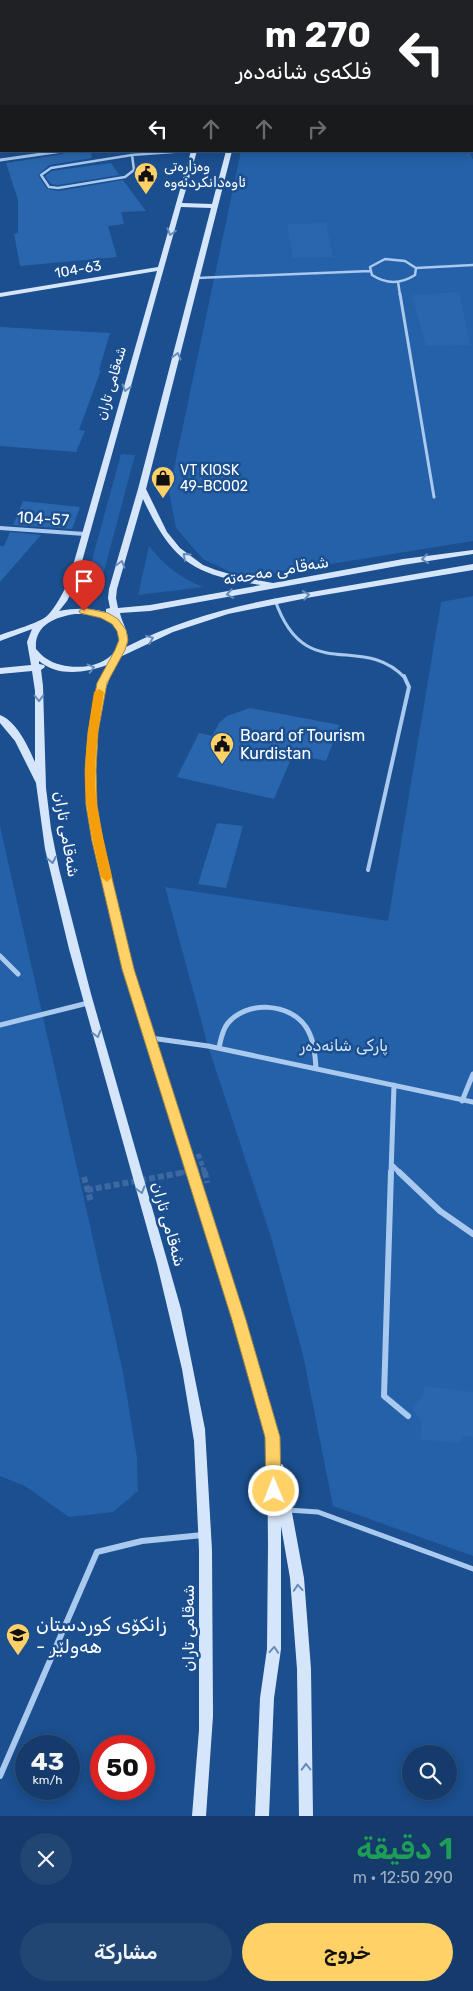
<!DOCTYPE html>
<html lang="ar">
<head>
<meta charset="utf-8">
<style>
	:root { --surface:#143b6b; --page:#214673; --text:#f1f3f6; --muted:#9dadc1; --line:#33557e; --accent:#ffd166 }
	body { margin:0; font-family:Rubik,Vazirmatn,sans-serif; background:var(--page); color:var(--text); direction:rtl; height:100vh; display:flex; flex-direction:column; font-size:19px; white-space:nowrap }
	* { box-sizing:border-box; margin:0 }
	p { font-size:16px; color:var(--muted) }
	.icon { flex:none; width:28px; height:28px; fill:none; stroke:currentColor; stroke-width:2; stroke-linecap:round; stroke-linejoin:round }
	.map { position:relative; height:1816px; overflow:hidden; direction:ltr }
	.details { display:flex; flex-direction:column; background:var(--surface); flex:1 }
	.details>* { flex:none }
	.hud { position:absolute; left:0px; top:0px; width:474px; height:152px; box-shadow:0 2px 12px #0003,0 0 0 1px var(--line); direction:rtl; background:#202124; color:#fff; overflow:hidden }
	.tools { position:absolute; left:402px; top:1745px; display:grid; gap:10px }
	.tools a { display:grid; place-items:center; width:55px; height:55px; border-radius:50%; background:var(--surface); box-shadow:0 2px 12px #0003,0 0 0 1px var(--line); font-size:25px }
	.speed { position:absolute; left:15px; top:1735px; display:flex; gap:10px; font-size:25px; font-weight:700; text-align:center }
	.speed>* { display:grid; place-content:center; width:65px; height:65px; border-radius:50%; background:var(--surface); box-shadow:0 2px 12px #0003,0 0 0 1px var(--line); line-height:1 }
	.speed small { font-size:12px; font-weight:400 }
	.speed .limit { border:8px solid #d22; background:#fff; color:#111 }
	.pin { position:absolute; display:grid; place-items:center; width:42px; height:42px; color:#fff; margin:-51px -21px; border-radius:50% 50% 50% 0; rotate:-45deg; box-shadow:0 0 5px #0007 }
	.pin .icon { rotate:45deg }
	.me { position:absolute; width:55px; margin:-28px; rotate:359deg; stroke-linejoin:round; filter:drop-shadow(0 0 4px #0008) }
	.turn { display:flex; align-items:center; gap:18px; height:105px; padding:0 20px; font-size:22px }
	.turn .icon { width:65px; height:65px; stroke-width:2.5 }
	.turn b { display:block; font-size:35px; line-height:42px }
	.lanes { display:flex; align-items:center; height:48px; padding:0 20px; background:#0003; justify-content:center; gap:25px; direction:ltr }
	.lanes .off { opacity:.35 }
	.round { display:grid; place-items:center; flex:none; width:52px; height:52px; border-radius:26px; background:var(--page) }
	.head { display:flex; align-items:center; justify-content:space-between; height:85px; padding:0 20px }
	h1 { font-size:30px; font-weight:600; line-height:38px; color:#1e9e55 }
	.cta { display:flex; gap:10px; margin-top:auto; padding:10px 20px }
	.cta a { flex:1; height:58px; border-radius:30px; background:var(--accent); color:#111; font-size:20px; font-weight:600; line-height:58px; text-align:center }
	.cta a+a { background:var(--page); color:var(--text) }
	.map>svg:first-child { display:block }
	.green { fill:#2461a8 }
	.building { fill:#2a66ad }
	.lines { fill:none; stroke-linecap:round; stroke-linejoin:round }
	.street-tunnel-far1 { stroke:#3d69a0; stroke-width:5; stroke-dasharray:5 2.5; stroke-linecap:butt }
	.street-tunnel { stroke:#3d69a0; stroke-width:6; stroke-dasharray:6 3; stroke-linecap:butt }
	.lane-far3 { stroke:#a9c9ee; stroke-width:2.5 }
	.lane-far2 { stroke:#a9c9ee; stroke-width:3 }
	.lane-far1 { stroke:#a9c9ee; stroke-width:4 }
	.lane { stroke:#a9c9ee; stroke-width:5 }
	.street-far3 { stroke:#a9c9ee; stroke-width:3 }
	.street-far2 { stroke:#a9c9ee; stroke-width:4 }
	.street-far1 { stroke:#a9c9ee; stroke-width:5 }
	.street { stroke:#a9c9ee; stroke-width:6 }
	.secondary { fill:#d6e6fa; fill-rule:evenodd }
	.highway { fill:#fff; fill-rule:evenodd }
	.oneway { stroke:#668bba }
	.route { fill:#ffd166; stroke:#a68842 }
	.slow { fill:#f59e0b }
	.labels { text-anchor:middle; stroke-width:5; stroke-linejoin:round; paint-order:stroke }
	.far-poi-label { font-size:14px; fill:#fff; stroke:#1b4f8f; text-anchor:start }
	.far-street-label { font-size:14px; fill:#fff; stroke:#1b4f8f }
	.street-label { font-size:16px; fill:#fff; stroke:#1b4f8f }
	.poi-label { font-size:16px; fill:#fff; stroke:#1b4f8f; text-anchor:start }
	.park-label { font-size:16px; fill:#cfe3fa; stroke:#1b4f8f }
	.near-poi-label { font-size:19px; fill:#fff; stroke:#1b4f8f; text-anchor:start }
</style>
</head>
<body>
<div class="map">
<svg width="473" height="1816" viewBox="0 0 473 1816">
	<rect width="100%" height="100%" fill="#1b4f8f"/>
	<path class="green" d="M241 151H469L473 160V541L263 575H237L203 559 176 528 169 492Z
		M121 454 135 455 99 590 84 589Z
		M149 546C166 567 178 576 203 587L138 595Z
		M473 596V1556L333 1506 303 1355 271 1237 208 1046 165 887 388 921 441 602Z
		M0 826 123 1372 137 1458 138 1491 113 1512 69 1517 25 1486 0 1476Z"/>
	<path class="building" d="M66 151H91L92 158 49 165 38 175 47 189 59 191 123 180 146 211 121 212 124 224 108 226 117 257 20 266 14 234 18 233V200L6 163 63 154Z
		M111 163 119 175 58 185 51 184 45 176 52 171Z
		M326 223 333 257 293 258 287 224Z
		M459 292 470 345 426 346 412 295Z
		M0 327 110 333 99 370H101L79 430 85 431 76 452 0 446Z
		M23 501 80 507 72 529 13 525Z
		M10 532 41 535 0 582V546H4Z
		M250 708 340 725 326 761 293 754 274 799 177 777 199 733 212 736 219 723 227 716Z
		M217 823 243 826 226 888 198 884Z
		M424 1386 473 1392V1437L465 1436 457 1443 420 1439 422 1422 412 1408 423 1395Z"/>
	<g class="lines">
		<path class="street-tunnel-far1" d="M198 1154 205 1173
			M179 1173 204 1169"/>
		<path class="street-tunnel" d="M205 1172 207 1183
			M84 1177 91 1202
			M87 1190 186 1172"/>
		<path class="lane-far3" d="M132 155 134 170 125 177 58 188 49 187 41 175 51 168Z
			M132 155 186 151
			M385 259 405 261 416 268 415 275C401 284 386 284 372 275L370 267Z
			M416 268 473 265
			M197 278 370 271
			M398 282 400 295"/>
		<path class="lane-far2" d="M400 294 434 497
			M275 600C305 687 361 631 405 678"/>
		<path class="lane-far1" d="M368 870 409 687 404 676"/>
		<path class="lane" d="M288 1510 318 1512 473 1569"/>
		<path class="street-far3" d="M0 160 63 151"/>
		<path class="street-far2" d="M0 528 85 534"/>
		<path class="street-far1" d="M0 956 18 974
			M0 1025 88 1003
			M151 1038 208 1046 473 1102
			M219 1048C221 1039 222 1030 228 1023 247 1000 290 1003 306 1027 314 1039 315 1054 316 1068
			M462 1101 473 1074
			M392 1165 400 1173
			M391 1173 394 1085"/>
		<path class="street" d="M391 1172 384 1396 408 1416
			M399 1172 440 1211 473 1234
			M0 1776 97 1552 142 1541 203 1535"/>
		<path class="secondary" d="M257 0H263V1H258Z
			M191 151H197L182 203 212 204 226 151H232L146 489 167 532 180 548 203 565 216 570 240 577 273 583 403 559 473 550V554L403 565 150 611 120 613C122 624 132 636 126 647 187 615 255 601 323 590 373 581 423 573 473 564V570L312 597 228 614 173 632 118 658 103 695 98 732 96 771 97 805 103 841 133 969 245 1320 279 1437 280 1463 283 1465 284 1469 304 1578 311 1669 313 1816H299L297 1669 290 1578 281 1526V1649L274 1698 269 1816H255L260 1698 267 1649 268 1545 267 1437 233 1320 123 969 93 841 87 805 86 771 88 732 95 695 107 665C85 673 58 677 39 661V664L44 665 45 667 41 670 43 686 46 788 51 829 59 869 91 994 181 1309 205 1429 212 1550 213 1716 206 1816H192L199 1730V1550L194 1441 182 1369 157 1264 69 949 45 849 36 783 15 741 0 723V715C17 722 28 746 35 762V691L32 671 0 674V668L31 665 27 642 32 629 0 641V635C11 631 39 623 47 616 56 607 62 594 68 583L157 271 0 297V293L158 267ZM181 207 211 208 138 489 109 589 108 598 110 608 106 609V612C89 608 76 608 59 611L67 601 76 583ZM143 499C172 561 193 575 261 585L150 605 118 608 116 598 117 589ZM75 614C91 614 116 616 119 636 119 642 119 646 115 651 102 670 65 671 47 659 43 657 39 652 36 649 34 625 55 617 75 614Z"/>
		<path class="highway" d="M472 21H473V25H472Z
			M0 24H1V28H0Z
			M472 39H473V43H472Z
			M0 47H1V51H0Z"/>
	</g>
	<defs><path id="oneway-chevron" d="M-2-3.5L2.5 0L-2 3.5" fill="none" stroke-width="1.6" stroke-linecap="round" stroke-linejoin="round" transform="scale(1.25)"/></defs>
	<g class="oneway">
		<use href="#oneway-chevron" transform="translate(171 232) rotate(106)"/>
		<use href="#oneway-chevron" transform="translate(177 356) rotate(-75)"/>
		<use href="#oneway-chevron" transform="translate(126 388) rotate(106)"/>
		<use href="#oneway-chevron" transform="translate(186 556) rotate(-138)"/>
		<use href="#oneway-chevron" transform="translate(425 559) rotate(172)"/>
		<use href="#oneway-chevron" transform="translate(121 564) rotate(-74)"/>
		<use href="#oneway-chevron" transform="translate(230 594) rotate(170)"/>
		<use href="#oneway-chevron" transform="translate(306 595) rotate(-9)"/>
		<use href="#oneway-chevron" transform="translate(150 639) rotate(-22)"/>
		<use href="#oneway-chevron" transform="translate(91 668) rotate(-14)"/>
		<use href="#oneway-chevron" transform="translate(39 698) rotate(89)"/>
		<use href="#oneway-chevron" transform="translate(52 860) rotate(79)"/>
		<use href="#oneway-chevron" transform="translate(97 1034) rotate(74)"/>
		<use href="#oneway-chevron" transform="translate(141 1190) rotate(74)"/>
		<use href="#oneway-chevron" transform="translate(298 1588) rotate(-94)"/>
		<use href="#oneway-chevron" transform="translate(274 1650) rotate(-86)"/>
		<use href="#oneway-chevron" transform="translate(306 1767) rotate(-91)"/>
	</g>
	<path class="route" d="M84 608 108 613 118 619 126 630 128 640 125 650 107 683 98 732 96 770 97 805 103 841 134 969 246 1320 280 1437 281 1491 279 1496 274 1499 269 1496 266 1491 265 1437 232 1320 122 969 92 841 86 805 85 770 88 732 97 683 115 650 119 640 117 631 112 624 101 618 80 613 79 611Z"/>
	<path class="slow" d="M99 689 104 692C98 729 92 768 97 806 101 830 107 854 112 877L107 882 101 877C96 854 90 830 87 806 82 768 88 729 94 692Z"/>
	<defs>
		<g id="civic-pin" transform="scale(1.25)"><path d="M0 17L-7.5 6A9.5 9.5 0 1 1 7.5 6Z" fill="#ffd166" stroke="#1b4f8f"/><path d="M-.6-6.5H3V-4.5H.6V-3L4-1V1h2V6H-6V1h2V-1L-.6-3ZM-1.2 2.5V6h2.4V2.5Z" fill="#111"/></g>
		<g id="shop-pin" transform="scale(1.25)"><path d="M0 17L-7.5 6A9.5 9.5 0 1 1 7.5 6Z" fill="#ffd166" stroke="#1b4f8f"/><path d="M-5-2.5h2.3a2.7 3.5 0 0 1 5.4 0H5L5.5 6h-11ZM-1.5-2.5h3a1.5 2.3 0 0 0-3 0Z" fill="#111"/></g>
		<g id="university-pin" transform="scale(1.25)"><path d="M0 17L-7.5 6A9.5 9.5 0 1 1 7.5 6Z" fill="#ffd166" stroke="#1b4f8f"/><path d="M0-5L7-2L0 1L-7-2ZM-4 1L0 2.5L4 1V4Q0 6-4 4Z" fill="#111"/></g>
	</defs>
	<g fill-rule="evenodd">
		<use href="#civic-pin" x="146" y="174"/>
		<use href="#shop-pin" x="163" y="478"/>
		<use href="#civic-pin" x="222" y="744"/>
		<use href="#university-pin" x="18" y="1635"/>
	</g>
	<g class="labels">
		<g class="far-poi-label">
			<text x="164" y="171">وەزارەتی<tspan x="164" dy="16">ئاوەدانکردنەوە</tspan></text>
			<text x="180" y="475">VT KIOSK<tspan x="180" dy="16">49-BC002</tspan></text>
		</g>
		<g class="far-street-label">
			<text transform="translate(78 269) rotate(-10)" y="5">104-63</text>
			<text transform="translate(111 383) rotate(-74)" y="5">شەقامی تاران</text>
		</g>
		<g class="street-label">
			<text transform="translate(43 518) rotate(4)" y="6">104-57</text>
			<text transform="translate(276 570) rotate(-10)" y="6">شەقامی مەحەتە</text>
			<text transform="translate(67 834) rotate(80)" y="6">شەقامی تاران</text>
			<text transform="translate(169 1224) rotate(74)" y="6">شەقامی تاران</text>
			<text transform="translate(188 1628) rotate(-90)" y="6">شەقامی تاران</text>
		</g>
		<g class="poi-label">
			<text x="240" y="741">Board of Tourism<tspan x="240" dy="18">Kurdistan</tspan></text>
		</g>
		<g class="park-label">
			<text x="344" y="1051">پارکی شانەدەر</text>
		</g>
		<g class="near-poi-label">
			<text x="36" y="1631">زانکۆی کوردستان<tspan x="36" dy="22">- هەولێر</tspan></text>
		</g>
	</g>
</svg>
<div class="tools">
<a><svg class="icon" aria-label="search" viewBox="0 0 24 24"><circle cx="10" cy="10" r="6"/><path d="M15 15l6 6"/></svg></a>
</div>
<div class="speed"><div>43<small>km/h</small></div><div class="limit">50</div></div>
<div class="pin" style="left:84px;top:611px;background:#d93025"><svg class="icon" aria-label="arrive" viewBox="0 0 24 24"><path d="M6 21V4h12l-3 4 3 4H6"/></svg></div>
<svg class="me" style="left:274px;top:1491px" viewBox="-20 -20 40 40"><circle r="17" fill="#ffd166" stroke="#fff" stroke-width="3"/><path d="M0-11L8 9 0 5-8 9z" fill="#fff"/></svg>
<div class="hud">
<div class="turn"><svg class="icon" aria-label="left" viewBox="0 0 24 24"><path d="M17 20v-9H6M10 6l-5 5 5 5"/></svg><div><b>270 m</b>فلکەی شانەدەر</div></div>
<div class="lanes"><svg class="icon" aria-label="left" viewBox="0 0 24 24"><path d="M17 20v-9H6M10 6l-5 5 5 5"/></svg><svg class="icon off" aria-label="ahead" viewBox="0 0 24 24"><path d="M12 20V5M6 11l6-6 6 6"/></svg><svg class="icon off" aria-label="ahead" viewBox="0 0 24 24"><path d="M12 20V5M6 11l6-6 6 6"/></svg><svg class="icon off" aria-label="right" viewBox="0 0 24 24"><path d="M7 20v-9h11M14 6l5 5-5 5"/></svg></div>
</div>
</div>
<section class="details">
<div class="head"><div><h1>1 دقيقة</h1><p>290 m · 12:50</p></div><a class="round"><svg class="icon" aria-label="close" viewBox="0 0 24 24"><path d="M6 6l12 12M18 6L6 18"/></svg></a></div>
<div class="cta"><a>خروج</a><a>مشاركة</a></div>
</section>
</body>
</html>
